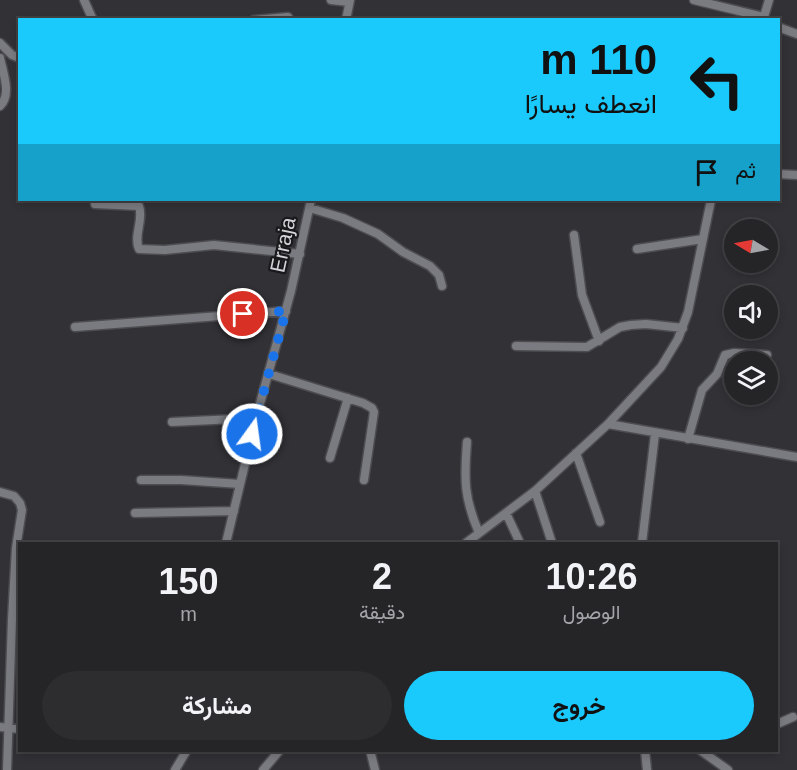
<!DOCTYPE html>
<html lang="ar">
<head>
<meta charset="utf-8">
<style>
	:root { --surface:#252528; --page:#2d2d30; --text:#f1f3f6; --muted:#a3a5a8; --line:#424245; --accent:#1bcafc }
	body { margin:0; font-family:Helvetica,Vazirmatn,sans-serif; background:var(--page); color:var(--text); direction:rtl; height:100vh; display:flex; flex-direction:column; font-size:22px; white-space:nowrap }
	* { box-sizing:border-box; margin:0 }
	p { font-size:20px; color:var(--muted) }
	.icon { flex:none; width:33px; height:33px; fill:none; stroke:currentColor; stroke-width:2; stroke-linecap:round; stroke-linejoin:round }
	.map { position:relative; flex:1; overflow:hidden; direction:ltr }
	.panel { position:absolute; left:18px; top:542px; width:760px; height:210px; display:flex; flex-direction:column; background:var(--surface); border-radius:0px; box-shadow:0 3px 9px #0003,0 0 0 2px var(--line); direction:rtl }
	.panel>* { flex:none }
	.top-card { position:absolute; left:18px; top:18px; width:762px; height:183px; border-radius:0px; box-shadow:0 3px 9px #0003,0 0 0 2px var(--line); direction:rtl; background:#1bcafc; color:#111; overflow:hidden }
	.needle { width:39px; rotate:280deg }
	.fabs { position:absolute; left:724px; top:219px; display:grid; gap:12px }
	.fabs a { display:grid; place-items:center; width:54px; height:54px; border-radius:50%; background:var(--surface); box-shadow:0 3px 9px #0003,0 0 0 2px var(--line); font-size:30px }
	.pin { position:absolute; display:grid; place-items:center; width:51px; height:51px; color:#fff; margin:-26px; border:3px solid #fff; border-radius:50%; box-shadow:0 2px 6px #0007 }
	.me { position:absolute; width:66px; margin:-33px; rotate:14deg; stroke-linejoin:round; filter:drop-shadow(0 0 4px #0008) }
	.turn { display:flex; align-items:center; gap:21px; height:126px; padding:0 24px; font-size:27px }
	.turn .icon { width:78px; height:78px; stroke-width:2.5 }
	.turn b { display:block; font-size:42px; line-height:51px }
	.then { display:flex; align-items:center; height:57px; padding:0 24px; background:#0003; gap:12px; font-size:22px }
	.eta { display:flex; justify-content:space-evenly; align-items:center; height:102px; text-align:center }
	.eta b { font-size:36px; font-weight:700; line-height:42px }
	.action { display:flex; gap:12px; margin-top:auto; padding:12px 24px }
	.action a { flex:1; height:69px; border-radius:36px; background:var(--accent); color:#111; font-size:24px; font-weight:700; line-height:69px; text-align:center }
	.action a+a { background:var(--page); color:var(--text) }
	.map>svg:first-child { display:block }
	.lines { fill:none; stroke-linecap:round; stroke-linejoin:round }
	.minor-casing { stroke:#4d4d51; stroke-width:11 }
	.minor { stroke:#7a7b80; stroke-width:8 }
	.route { stroke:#1a73e8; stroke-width:10; stroke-dasharray:0 18 }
	.labels { text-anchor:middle; stroke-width:4.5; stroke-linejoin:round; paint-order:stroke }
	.street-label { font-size:21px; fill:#d4d4d8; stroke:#19191b }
</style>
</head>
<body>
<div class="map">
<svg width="797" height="770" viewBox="0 0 797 770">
	<rect width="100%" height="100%" fill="#313136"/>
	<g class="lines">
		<g class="minor-casing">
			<path id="minor" d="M84 0 93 20
				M331 0 349 2
				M694 0 764 17
				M254 20 288 17 290 20
				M346 20 350 0
				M763 20 769 0
				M778 27 797 34
				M0 43 12 55 20 58
				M0 58C3 73 12 95 0 106
				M778 174 797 175
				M95 204 139 206C144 220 133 236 139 249L165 250 214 245 300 254
				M310 208 343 218 378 234 403 252 430 266 439 275 442 286
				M574 235 582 295 599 341
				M637 249 703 239
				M75 327 286 311
				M516 346 587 347 620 327 631 325 646 324 683 328
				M269 374 363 403 372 408 374 412 364 480
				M172 422 256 418
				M608 424 797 457
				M688 439 702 390 717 374 725 355 734 353 767 355
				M467 442C464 480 464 498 479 533
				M576 453 600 522
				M330 458 348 398
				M141 480H181L240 484
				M535 491 552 543
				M0 492 14 496 20 503 22 510 16 548 12 619 7 770
				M135 513 234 511
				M506 513 520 543
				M226 543 256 418 291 291 311 200
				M466 543 535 491 608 424 661 367 678 339 688 312 711 200
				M642 543 655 434
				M777 724 793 717
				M0 727 20 729
				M370 750 375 770
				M645 750 647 770
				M700 750 728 770
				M175 770 187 750
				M263 770 280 750"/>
		</g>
		<use href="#minor" class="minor"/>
	</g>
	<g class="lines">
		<path class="route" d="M243 314 286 311 252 434"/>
	</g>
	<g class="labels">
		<g class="street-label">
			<text transform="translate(283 245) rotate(-78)" y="7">Erraja</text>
		</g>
	</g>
</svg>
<div class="fabs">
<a><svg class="needle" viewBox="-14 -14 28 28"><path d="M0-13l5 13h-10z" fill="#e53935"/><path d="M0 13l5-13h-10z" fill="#a3a5a8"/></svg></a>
<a><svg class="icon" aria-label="sound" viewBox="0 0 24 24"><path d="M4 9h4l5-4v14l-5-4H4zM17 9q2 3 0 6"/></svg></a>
<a><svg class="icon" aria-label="layers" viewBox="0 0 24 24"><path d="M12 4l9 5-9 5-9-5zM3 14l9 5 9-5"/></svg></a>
</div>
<div class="pin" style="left:243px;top:314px;background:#d93025"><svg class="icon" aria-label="arrive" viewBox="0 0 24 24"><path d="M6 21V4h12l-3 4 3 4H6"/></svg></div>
<svg class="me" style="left:252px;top:434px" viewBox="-20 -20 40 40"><circle r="17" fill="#1a73e8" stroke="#fff" stroke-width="3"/><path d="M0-11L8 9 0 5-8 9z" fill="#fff"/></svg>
<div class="top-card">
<div class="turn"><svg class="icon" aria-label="left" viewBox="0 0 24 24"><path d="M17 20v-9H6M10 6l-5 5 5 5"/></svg><div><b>110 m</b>انعطف يسارًا</div></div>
<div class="then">ثم<svg class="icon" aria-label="arrive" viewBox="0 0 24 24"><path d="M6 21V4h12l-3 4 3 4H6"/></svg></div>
</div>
<section class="panel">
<div class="eta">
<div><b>10:26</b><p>الوصول</p></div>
<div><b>2</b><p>دقيقة</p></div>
<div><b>150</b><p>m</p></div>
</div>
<div class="action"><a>خروج</a><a>مشاركة</a></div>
</section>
</div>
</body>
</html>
